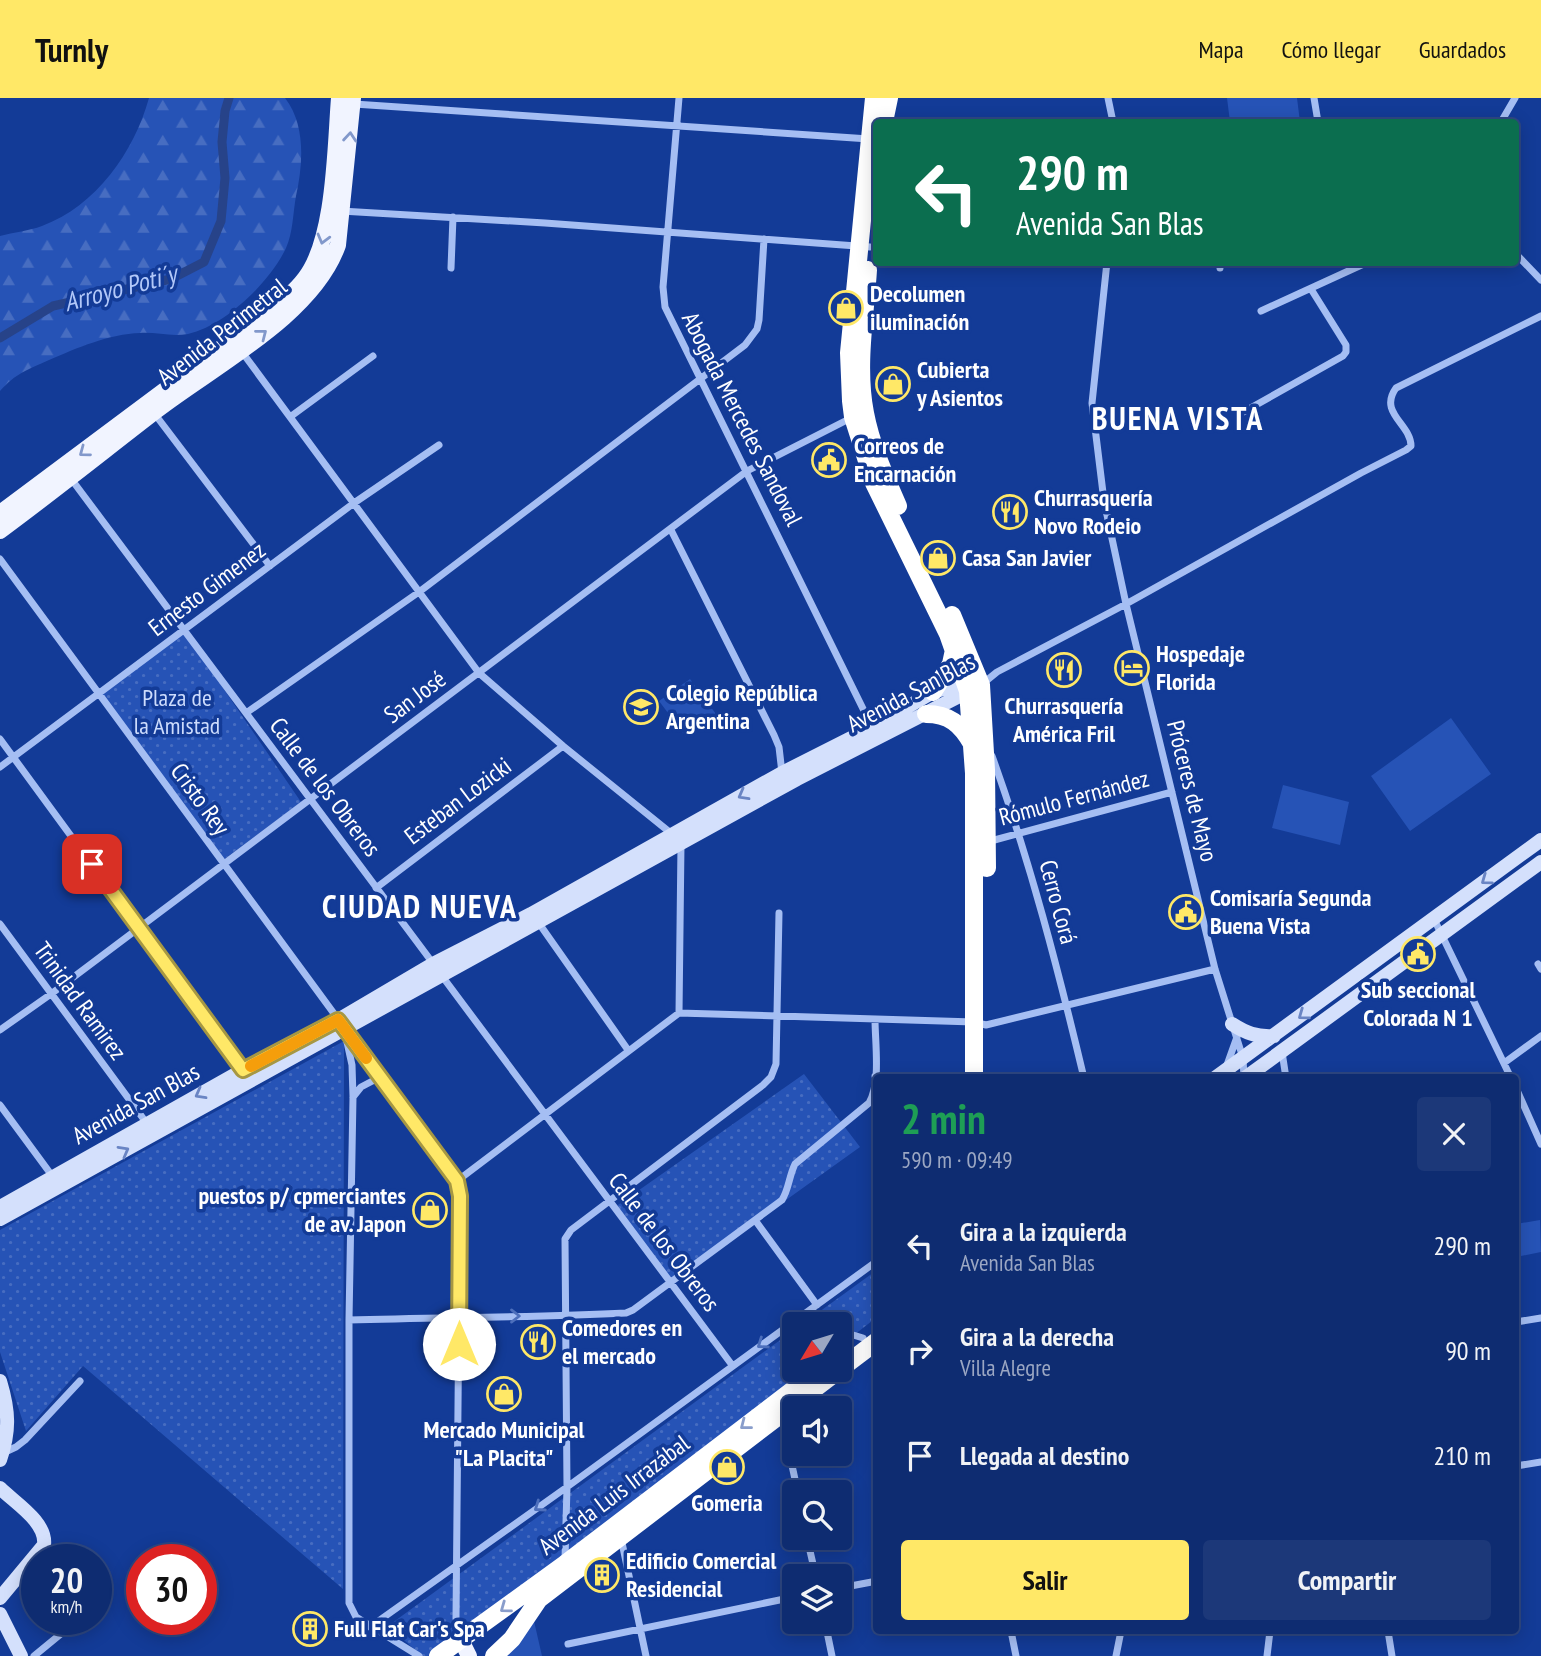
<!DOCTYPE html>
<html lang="es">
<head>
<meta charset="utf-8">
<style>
	:root { --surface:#0e2c71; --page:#1c3879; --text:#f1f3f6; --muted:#9ba7c3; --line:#2e4884; --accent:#ffe867 }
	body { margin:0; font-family:"PT Sans Narrow",sans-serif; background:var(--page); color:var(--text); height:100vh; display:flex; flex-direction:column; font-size:26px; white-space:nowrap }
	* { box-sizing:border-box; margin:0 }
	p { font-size:23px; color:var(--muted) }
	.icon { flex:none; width:38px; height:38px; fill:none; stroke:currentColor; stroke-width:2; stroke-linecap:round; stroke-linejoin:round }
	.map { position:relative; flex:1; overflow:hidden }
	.side { position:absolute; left:873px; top:976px; width:646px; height:560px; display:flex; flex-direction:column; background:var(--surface); border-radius:7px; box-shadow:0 4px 18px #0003,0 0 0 2px var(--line) }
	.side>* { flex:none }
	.banner { position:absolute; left:873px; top:21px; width:646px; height:147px; border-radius:7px; box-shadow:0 4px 18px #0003,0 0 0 2px var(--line); background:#0b6e4f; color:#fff; overflow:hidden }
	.needle { width:46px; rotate:232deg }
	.fabs { position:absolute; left:782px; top:1214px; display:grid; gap:14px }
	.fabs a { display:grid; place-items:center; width:70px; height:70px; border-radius:7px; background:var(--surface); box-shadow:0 4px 18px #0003,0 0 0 2px var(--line); font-size:35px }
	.speed { position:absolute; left:21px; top:1446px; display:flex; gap:14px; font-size:35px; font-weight:700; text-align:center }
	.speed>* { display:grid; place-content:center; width:91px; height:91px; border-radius:50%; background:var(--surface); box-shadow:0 4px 18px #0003,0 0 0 2px var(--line); line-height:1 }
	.speed small { font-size:18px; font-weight:400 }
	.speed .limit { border:10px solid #d22; background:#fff; color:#111 }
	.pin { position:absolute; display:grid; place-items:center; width:60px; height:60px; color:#fff; margin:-30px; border-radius:14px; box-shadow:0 4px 10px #0006 }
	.me { position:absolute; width:77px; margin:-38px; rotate:0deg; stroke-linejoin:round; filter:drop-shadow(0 0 5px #0008) }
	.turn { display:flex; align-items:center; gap:24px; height:147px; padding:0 28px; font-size:32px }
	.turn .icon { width:91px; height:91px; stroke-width:2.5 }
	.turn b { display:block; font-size:49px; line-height:60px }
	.round { display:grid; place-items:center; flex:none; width:74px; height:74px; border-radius:7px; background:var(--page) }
	.summary { display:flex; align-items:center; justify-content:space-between; height:119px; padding:0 28px }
	h1 { font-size:42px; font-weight:700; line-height:52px; color:#1e9e55 }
	.action { display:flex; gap:14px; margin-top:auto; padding:14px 28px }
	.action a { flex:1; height:80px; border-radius:7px; background:var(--accent); color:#111; font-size:28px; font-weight:700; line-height:80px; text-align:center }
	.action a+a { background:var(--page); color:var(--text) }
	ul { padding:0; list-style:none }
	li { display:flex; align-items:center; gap:21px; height:105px; padding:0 28px }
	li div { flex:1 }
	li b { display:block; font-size:26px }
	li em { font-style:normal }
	header { display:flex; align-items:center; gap:42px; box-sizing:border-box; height:98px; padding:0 35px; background:var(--accent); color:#111 }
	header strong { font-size:33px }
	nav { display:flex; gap:38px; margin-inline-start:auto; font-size:24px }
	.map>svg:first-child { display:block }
	.grass { fill:#2653b6 }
	.forest { fill:url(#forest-firs) }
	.park { fill:url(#park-dots) }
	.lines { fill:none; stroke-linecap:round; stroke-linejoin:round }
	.canal { stroke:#274389; stroke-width:9 }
	.street { stroke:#a5bef3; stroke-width:7 }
	.secondary { stroke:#d4e0fc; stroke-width:14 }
	.primary { stroke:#f1f4ff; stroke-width:16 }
	.highway { stroke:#fff; stroke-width:18 }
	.oneway { stroke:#8298cb }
	.oneway2 { stroke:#6a85c4 }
	.oneway3 { stroke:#4d6fbc }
	.oneway4 { stroke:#899dcb }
	.route-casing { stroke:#a69743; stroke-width:18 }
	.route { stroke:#ffe867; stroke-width:12 }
	.slow { stroke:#f59e0b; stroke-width:12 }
	.labels { text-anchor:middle; stroke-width:7; stroke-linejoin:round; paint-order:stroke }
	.poi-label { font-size:24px; font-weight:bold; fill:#fff; stroke:#133b97; text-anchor:start }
	.street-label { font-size:24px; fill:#fff; stroke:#133b97 }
	.park-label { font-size:24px; fill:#cddcfd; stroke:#133b97 }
	.water-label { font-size:26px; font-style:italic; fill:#b2c8f9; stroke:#133b97 }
	.district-label { font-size:32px; font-weight:bold; letter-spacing:2px; fill:#fff; stroke:#133b97 }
</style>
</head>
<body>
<header>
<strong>Turnly</strong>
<nav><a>Mapa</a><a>Cómo llegar</a><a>Guardados</a></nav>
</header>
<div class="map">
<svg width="1541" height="1558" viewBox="0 0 1541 1558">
	<defs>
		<pattern id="forest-firs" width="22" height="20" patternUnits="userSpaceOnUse" patternTransform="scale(1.75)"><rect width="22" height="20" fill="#2653b6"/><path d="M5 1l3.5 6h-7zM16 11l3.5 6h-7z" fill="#476dc1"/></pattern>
		<pattern id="park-dots" width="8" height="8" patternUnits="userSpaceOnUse" patternTransform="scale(1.75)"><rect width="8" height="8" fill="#2653b6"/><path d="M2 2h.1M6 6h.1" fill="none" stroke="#476dc1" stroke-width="1.8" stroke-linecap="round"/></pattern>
	</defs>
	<rect width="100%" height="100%" fill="#133b97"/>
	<path class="grass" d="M1227 0H1297L1300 24H1230Z
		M690 581 716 616 686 639 659 603Z
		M1451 620 1491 676 1410 733 1371 678Z
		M1283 687 1349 704 1340 747 1272 730Z
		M1540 1122 1541 1154 1516 1159V1126Z
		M531 1510 542 1558H501Z"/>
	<path class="forest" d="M149 0H285C306 27 303 66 296 98 293 114 293 135 286 150 270 184 225 228 188 236 171 239 157 234 140 235 109 236 77 250 49 262 27 272 16 275 0 293V138C14 134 29 133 42 128 96 108 134 54 149 0Z"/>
	<path class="park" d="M184 533 301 704 223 762 99 595Z
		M344 943 343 1491 83 1268 26 1333 0 1254V1132Z
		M804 976 860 1049 673 1183 615 1109Z
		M877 1172V1219L840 1248V1227H801Z
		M794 1232V1272H808L437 1558H422L388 1528Z"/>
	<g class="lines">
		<path class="canal" d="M0 240 53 208 171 181 204 164 221 123 225 80 222 44 225 13 229 0"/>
		<path class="street" d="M679 0 663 189 665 209 872 629
			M1108 0 1113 24
			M1314 0 1318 24
			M354 6 869 41
			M1501 24 1515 0
			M341 113 545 125 870 149
			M1516 156 1541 182
			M1107 164 1092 305 1104 403 1126 506 1215 871 1243 960 1244 980
			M451 170 453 119
			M1220 170V164
			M1261 213 1368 164
			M242 254 479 575 563 648 672 736
			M154 315 270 468
			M1238 317 1343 258 1346 254V247L1311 191
			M290 319 373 258
			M69 378 435 868
			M671 432 774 637 779 649 782 675
			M0 461 457 1083 460 1098 456 1520 460 1541
			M981 587 997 574 1126 506 1361 375 1406 352 1411 348C1411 326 1378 315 1396 290L1541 218
			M246 615 419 494 745 247 757 231 759 222 764 141
			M0 641 243 973
			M992 658C1030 763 1058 871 1084 980
			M0 669 354 405 439 347
			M987 744 1172 694
			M376 790 563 648
			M1434 821 1511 980
			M538 824 628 952
			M0 826 148 1027
			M1538 866 1541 871
			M442 878 732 1267
			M679 915 681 746
			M0 932 51 896 747 373 851 320
			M345 935 352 967 353 999 349 1222V1505L356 1519 419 1558
			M1282 954 1286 980
			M1504 965 1541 938
			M1227 967 1237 939
			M875 978H973
			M1516 990 1541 1046
			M353 999 361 989 380 979
			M0 1007 53 1079
			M457 1083 679 915 974 924 986 927 1215 871
			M755 1122 817 1207
			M349 1222C441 1219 534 1220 626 1215L633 1212 782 1102C789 1091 789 1078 795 1066L869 1005C881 985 875 945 875 921
			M795 1224 818 1227
			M1516 1224 1541 1220
			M840 1233 863 1240
			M781 1317 798 1395
			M3 1355 16 1349 25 1342 80 1283
			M1516 1368 1541 1364
			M621 1440 646 1558
			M807 1440 816 1479
			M565 1461 567 1389 565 1141 571 1132 763 987 771 979 776 966 779 815
			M840 1490 877 1483
			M96 1506 108 1497
			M825 1524 832 1558
			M370 1529 567 1389 877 1163
			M1011 1533 1016 1558
			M1388 1533 1392 1558
			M568 1546 794 1499
			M34 1558 79 1521
			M1116 1558 1121 1533
			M1267 1558 1270 1533"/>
		<path class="secondary" d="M1232 926C1246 935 1256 939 1274 938
			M1215 980 1541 742
			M1245 980 1541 764
			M0 1109 243 972 338 922 433 866 531 816 782 675 873 629 933 594 974 581
			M0 1121 797 681 977 589
			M0 1283C9 1313 10 1333 0 1362
			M0 1390C15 1405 47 1424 44 1447L0 1500
			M0 1516 21 1558"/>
		<path class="primary" d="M0 415 248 230C267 214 290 200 305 180 335 141 335 49 339 0
			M0 433C53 394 104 353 156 313 214 268 313 218 338 147L353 0
			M461 1542 469 1558"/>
		<path class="highway" d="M874 0 849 255 851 303 853 319 874 385 948 536 968 593 974 675V980
			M884 24 889 0
			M868 172C865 219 856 269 865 315 871 347 885 378 898 408
			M952 517 981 587 986 672 987 770
			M933 594 951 566 954 552
			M926 616C949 616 961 626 972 646
			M840 1271 877 1243
			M438 1558 565 1466 819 1272
			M494 1558 512 1541 539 1501 839 1272"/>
	</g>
	<defs><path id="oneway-chevron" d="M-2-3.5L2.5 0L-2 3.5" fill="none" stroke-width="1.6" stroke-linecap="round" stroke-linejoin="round" transform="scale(1.75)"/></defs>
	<g class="oneway">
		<use href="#oneway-chevron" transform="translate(350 39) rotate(-85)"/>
		<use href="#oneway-chevron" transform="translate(323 141) rotate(105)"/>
		<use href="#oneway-chevron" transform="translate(262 236) rotate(-38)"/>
		<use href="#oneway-chevron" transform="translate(84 354) rotate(143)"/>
	</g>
	<g class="oneway2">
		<use href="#oneway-chevron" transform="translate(743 697) rotate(151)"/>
		<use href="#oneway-chevron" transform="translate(1486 782) rotate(144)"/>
		<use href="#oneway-chevron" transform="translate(1303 917) rotate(144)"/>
		<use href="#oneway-chevron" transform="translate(200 996) rotate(151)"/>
		<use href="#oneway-chevron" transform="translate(124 1053) rotate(-29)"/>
	</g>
	<g class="oneway3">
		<use href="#oneway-chevron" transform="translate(515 1218)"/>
		<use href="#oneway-chevron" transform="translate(762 1246) rotate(145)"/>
		<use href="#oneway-chevron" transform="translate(539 1409) rotate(145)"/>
	</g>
	<g class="oneway4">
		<use href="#oneway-chevron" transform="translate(745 1327) rotate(142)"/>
		<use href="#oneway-chevron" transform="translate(505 1510) rotate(144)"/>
	</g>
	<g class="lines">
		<g class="route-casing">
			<path id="route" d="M92 766 243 972 338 922 457 1083 460 1098 459 1246"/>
		</g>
		<use href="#route" class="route"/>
		<path class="slow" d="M251 968 338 922 366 960"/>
	</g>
	<defs>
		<g id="shop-ring" transform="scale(1.75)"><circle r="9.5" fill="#133b97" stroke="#ffe867" stroke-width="1.5"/><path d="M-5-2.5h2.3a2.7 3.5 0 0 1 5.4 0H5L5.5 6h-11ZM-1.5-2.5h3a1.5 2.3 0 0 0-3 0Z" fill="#ffe867"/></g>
		<g id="civic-ring" transform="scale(1.75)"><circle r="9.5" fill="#133b97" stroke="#ffe867" stroke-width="1.5"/><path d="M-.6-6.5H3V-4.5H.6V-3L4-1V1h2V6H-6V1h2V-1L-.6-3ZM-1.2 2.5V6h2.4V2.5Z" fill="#ffe867"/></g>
		<g id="restaurant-ring" transform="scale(1.75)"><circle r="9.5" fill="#133b97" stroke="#ffe867" stroke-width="1.5"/><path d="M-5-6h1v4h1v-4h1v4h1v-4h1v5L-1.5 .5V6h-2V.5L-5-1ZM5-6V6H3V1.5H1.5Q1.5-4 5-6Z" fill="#ffe867"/></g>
		<g id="hotel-ring" transform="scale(1.75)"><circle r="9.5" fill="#133b97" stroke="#ffe867" stroke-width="1.5"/><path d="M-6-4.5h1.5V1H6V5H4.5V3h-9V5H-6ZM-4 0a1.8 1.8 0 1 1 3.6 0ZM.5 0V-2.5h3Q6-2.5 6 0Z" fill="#ffe867"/></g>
		<g id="school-ring" transform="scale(1.75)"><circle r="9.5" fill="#133b97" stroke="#ffe867" stroke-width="1.5"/><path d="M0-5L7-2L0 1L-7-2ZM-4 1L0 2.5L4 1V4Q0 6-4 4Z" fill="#ffe867"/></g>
		<g id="building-ring" transform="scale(1.75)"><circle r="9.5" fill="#133b97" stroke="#ffe867" stroke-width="1.5"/><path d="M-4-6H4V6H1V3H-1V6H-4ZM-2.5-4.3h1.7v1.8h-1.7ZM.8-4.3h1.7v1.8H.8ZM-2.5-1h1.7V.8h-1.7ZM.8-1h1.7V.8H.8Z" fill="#ffe867"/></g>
	</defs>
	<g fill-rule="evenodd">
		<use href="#shop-ring" x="846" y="210"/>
		<use href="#shop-ring" x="893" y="286"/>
		<use href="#civic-ring" x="829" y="362"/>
		<use href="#restaurant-ring" x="1010" y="414"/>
		<use href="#shop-ring" x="938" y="460"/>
		<use href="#hotel-ring" x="1132" y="570"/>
		<use href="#restaurant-ring" x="1064" y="572"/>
		<use href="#school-ring" x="641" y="609"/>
		<use href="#civic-ring" x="1186" y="814"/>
		<use href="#civic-ring" x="1418" y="856"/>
		<use href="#shop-ring" x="430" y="1112"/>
		<use href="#restaurant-ring" x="538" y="1244"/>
		<use href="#shop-ring" x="504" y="1296"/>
		<use href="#shop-ring" x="727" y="1369"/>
		<use href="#building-ring" x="602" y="1477"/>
		<use href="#building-ring" x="310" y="1531"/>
	</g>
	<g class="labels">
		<g class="poi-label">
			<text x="870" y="204">Decolumen<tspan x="870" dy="28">iluminación</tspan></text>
			<text x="917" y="280">Cubierta<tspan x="917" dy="28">y Asientos</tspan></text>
			<text x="854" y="356">Correos de<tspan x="854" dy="28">Encarnación</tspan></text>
			<text x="1034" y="408">Churrasquería<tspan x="1034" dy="28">Novo Rodeio</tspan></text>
			<text x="962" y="468">Casa San Javier</text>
			<text x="1156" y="564">Hospedaje<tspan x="1156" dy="28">Florida</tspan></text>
			<text x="666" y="603">Colegio República<tspan x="666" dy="28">Argentina</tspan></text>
			<text x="1064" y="616" text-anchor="middle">Churrasquería<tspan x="1064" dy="28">América Fril</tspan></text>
			<text x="1210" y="808">Comisaría Segunda<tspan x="1210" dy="28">Buena Vista</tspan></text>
			<text x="1418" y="900" text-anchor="middle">Sub seccional<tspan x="1418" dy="28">Colorada N 1</tspan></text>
			<text x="406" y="1106" text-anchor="end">puestos p/ cpmerciantes<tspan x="406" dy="28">de av. Japon</tspan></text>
			<text x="562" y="1238">Comedores en<tspan x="562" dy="28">el mercado</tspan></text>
			<text x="504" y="1340" text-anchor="middle">Mercado Municipal<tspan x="504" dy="28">"La Placita"</tspan></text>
			<text x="727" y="1413" text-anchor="middle">Gomeria</text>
			<text x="626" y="1471">Edificio Comercial<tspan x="626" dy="28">Residencial</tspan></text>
			<text x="334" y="1539">Full Flat Car's Spa</text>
		</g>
		<g class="street-label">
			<text transform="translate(222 234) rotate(-38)" y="8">Avenida Perimetral</text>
			<text transform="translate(742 321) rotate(63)" y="8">Abogada Mercedes Sandoval</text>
			<text transform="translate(207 491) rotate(-37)" y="8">Ernesto Gimenez</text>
			<text transform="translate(911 595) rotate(-28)" y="8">Avenida San Blas</text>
			<text transform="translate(415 599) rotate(-37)" y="8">San José</text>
			<text transform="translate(325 689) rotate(53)" y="8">Calle de los Obreros</text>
			<text transform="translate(1192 693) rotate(76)" y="8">Próceres de Mayo</text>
			<text transform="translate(1074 700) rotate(-15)" y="8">Rómulo Fernández</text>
			<text transform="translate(200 701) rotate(54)" y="8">Cristo Rey</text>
			<text transform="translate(458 703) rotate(-37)" y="8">Esteban Lozicki</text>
			<text transform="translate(1058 804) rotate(75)" y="8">Cerro Corá</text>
			<text transform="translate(80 903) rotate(54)" y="8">Trinidad Ramirez</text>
			<text transform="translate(136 1006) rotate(-29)" y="8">Avenida San Blas</text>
			<text transform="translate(664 1144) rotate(53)" y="8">Calle de los Obreros</text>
			<text transform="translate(614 1397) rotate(-37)" y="8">Avenida Luis Irrazábal</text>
		</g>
		<g class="park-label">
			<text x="177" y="608">Plaza de<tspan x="177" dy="28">la Amistad</tspan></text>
		</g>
		<g class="water-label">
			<text transform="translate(120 190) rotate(-15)" y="9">Arroyo Poti´y</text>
		</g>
		<g class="district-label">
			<text x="1178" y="332">BUENA VISTA</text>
			<text x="420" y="820">CIUDAD NUEVA</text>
		</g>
	</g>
</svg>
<div class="fabs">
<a><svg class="needle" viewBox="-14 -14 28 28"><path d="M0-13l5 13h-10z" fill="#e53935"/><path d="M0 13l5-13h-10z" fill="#9ba7c3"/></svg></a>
<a><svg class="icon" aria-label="sound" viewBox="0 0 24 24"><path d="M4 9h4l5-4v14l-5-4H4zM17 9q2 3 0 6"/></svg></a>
<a><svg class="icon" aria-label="search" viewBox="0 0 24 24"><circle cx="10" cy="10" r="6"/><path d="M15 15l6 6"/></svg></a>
<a><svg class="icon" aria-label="layers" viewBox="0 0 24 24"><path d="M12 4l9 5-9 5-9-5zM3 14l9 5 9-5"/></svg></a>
</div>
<div class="speed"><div>20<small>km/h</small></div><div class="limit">30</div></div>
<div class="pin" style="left:92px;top:766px;background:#d93025"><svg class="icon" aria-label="arrive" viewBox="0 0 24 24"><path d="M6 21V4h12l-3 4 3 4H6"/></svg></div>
<svg class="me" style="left:459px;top:1246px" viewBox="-20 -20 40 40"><circle r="19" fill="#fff"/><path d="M0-13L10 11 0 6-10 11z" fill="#ffe867"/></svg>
<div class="banner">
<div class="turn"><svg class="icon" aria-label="left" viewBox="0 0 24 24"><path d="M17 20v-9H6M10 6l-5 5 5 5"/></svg><div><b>290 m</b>Avenida San Blas</div></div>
</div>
<section class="side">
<div class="summary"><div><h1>2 min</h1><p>590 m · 09:49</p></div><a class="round"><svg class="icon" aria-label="close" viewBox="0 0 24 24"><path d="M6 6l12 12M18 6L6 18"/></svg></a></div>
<ul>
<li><svg class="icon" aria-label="left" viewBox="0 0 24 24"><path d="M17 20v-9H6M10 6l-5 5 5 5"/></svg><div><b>Gira a la izquierda</b><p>Avenida San Blas</p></div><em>290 m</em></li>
<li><svg class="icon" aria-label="right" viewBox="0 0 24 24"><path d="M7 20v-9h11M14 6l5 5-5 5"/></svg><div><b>Gira a la derecha</b><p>Villa Alegre</p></div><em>90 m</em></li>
<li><svg class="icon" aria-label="arrive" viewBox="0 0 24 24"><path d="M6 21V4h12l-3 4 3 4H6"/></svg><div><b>Llegada al destino</b></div><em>210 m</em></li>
</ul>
<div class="action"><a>Salir</a><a>Compartir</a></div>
</section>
</div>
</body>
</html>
